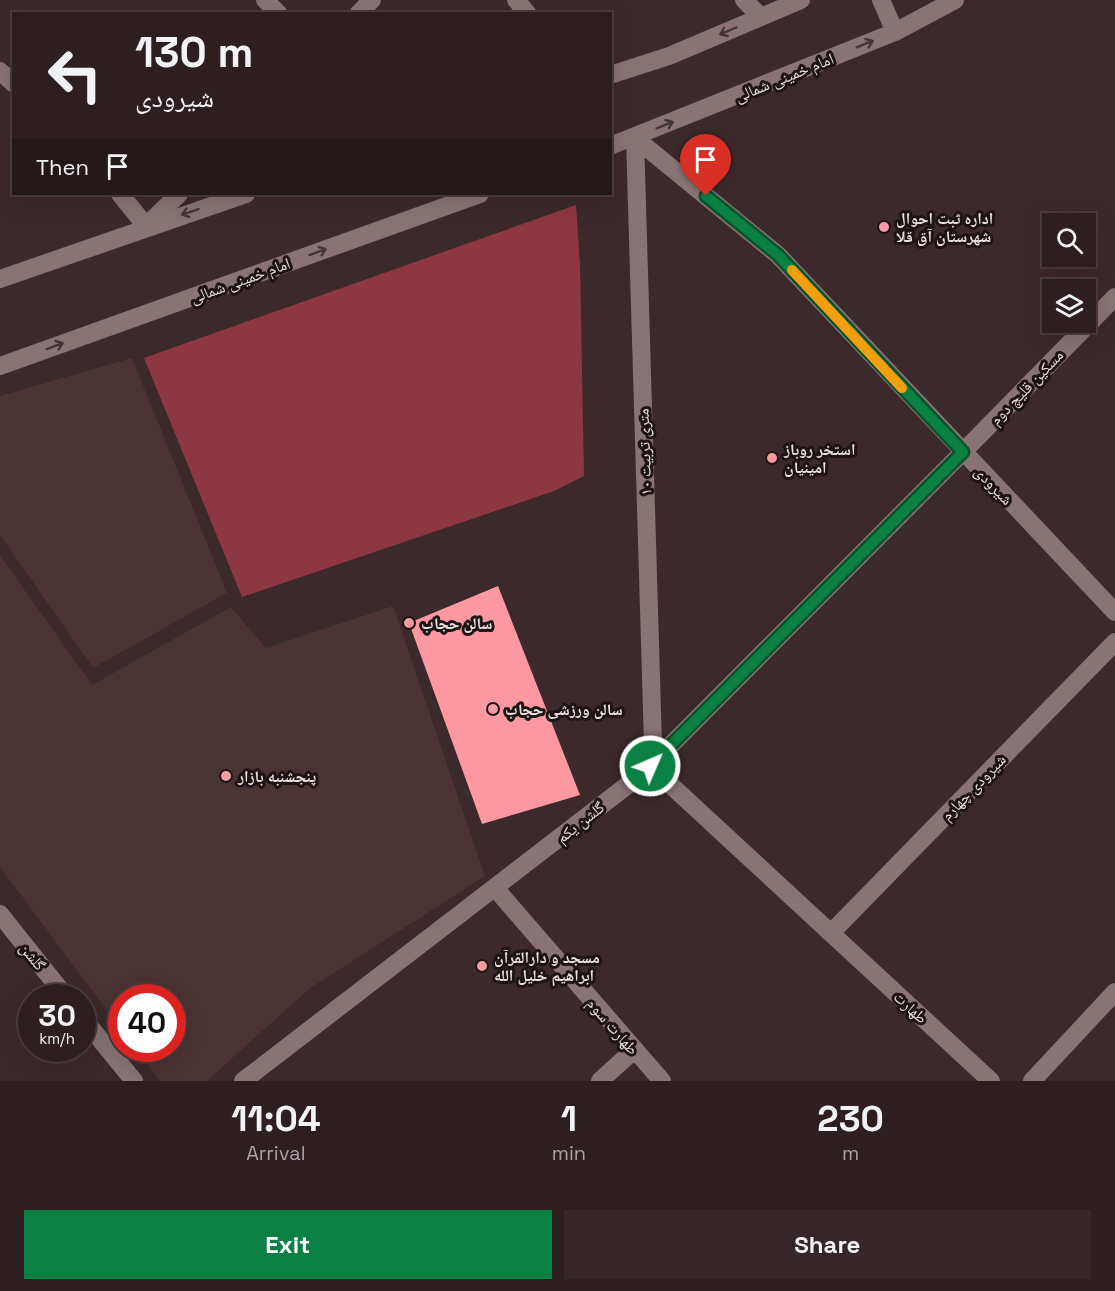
<!DOCTYPE html>
<html lang="en">
<head>
<meta charset="utf-8">
<style>
	:root { --surface:#2d1f20; --page:#352729; --text:#f1f3f6; --muted:#a7a2a5; --line:#483d3e; --accent:#0b8043 }
	body { margin:0; font-family:"Space Grotesk","Noto Naskh Arabic",sans-serif; background:var(--page); color:var(--text); height:100vh; display:flex; flex-direction:column; font-size:22px; white-space:nowrap }
	* { box-sizing:border-box; margin:0 }
	p { font-size:20px; color:var(--muted) }
	.icon { flex:none; width:33px; height:33px; fill:none; stroke:currentColor; stroke-width:2; stroke-linecap:round; stroke-linejoin:round }
	.map { position:relative; height:1081px; overflow:hidden }
	.drawer { display:flex; flex-direction:column; background:var(--surface); flex:1 }
	.drawer>* { flex:none }
	.guide { position:absolute; left:12px; top:12px; width:600px; height:183px; border-radius:0px; box-shadow:0 6px 24px #0002,0 0 0 2px var(--line); background:#2d1f20; color:var(--text); overflow:hidden }
	.tools { position:absolute; left:1042px; top:213px; display:grid; gap:12px }
	.tools a { display:grid; place-items:center; width:54px; height:54px; border-radius:0px; background:var(--surface); box-shadow:0 6px 24px #0002,0 0 0 2px var(--line); font-size:30px }
	.speed { position:absolute; left:18px; top:984px; display:flex; gap:12px; font-size:30px; font-weight:700; text-align:center }
	.speed>* { display:grid; place-content:center; width:78px; height:78px; border-radius:50%; background:var(--surface); box-shadow:0 6px 24px #0002,0 0 0 2px var(--line); line-height:1 }
	.speed small { font-size:15px; font-weight:400 }
	.speed .limit { border:9px solid #d22; background:#fff; color:#111 }
	.pin { position:absolute; display:grid; place-items:center; width:51px; height:51px; color:#fff; margin:-62px -26px; border-radius:50% 50% 50% 0; rotate:-45deg; box-shadow:0 0 6px #0007 }
	.pin .icon { rotate:45deg }
	.me { position:absolute; width:66px; margin:-33px; rotate:45deg; stroke-linejoin:round; filter:drop-shadow(0 0 4px #0008) }
	.turn { display:flex; align-items:center; gap:21px; height:126px; padding:0 24px; font-size:27px }
	.turn .icon { width:78px; height:78px; stroke-width:2.5 }
	.turn b { display:block; font-size:42px; line-height:51px }
	.then { display:flex; align-items:center; height:57px; padding:0 24px; background:#0003; gap:12px; font-size:22px }
	.eta { display:flex; justify-content:space-evenly; align-items:center; height:102px; text-align:center }
	.eta b { font-size:36px; font-weight:600; line-height:42px }
	.cta { display:flex; gap:12px; margin-top:auto; padding:12px 24px }
	.cta a { flex:1; height:69px; border-radius:0px; background:var(--accent); color:#fff; font-size:24px; font-weight:600; line-height:69px; text-align:center }
	.cta a+a { background:var(--page); color:var(--text) }
	.map>svg:first-child { display:block }
	.built { fill:#4b3233 }
	.green { fill:#8d3743 }
	.building { fill:#fe98a1 }
	.lines { fill:none; stroke-linecap:round; stroke-linejoin:round }
	.street { stroke:#897374; stroke-width:18 }
	.secondary { stroke:#897374; stroke-width:18 }
	.oneway { stroke:#433636 }
	.route-casing { stroke:#07532c; stroke-width:15 }
	.route { stroke:#0b8043; stroke-width:10 }
	.slow { stroke:#f59e0b; stroke-width:10 }
	.poi-dot { fill:#f49aa1; stroke:#1d1515; stroke-width:2 }
	.labels { text-anchor:middle; stroke-width:6; stroke-linejoin:round; paint-order:stroke }
	.street-label { font-size:16px; fill:#eadede; stroke:#1d1515 }
	.poi-label { font-size:16px; font-weight:bold; fill:#eadede; stroke:#1d1515; text-anchor:start }
</style>
</head>
<body>
<div class="map">
<svg width="1115" height="1081" viewBox="0 0 1115 1081">
	<rect width="100%" height="100%" fill="#3c292b"/>
	<path class="built" d="M132 358 227 593 93 668 0 535V396Z
		M0 555 92 685 231 607 266 648 393 606 485 876 309 989 207 1081H160L136 1049 172 1048V998H122L121 1029 0 867Z"/>
	<path class="green" d="M576 205 580 264 584 476 554 491 242 597 144 358Z"/>
	<path class="building" d="M498 586 580 795 482 824 409 623Z"/>
	<g class="lines">
		<path class="street" d="M265 0 279 14
			M516 0 528 14
			M744 0 761 17
			M358 14 372 0
			M0 71 14 84
			M120 194 146 226 179 194
			M963 452 1115 297
			M650 766 991 1081
			M495 888 662 1081
			M831 933 1115 642
			M600 1081 634 1050
			M1032 1081 1115 992"/>
		<path class="secondary" d="M881 0 895 32
			M610 75 669 56 801 0
			M635 138 778 255 1115 612
			M635 138 653 744 650 766
			M610 146 895 32 955 0
			M0 279 246 194
			M0 366 480 194
			M0 914 67 998
			M82 1017 134 1081
			M243 1081 642 774 963 452"/>
	</g>
	<defs><path id="oneway-shaft" d="M-6 0H5M1.5-3L5.5 0L1.5 3" fill="none" stroke-width="1.6" stroke-linecap="round" stroke-linejoin="round" transform="scale(1.5)"/></defs>
	<g class="oneway">
		<use href="#oneway-shaft" transform="translate(728 31) rotate(157)"/>
		<use href="#oneway-shaft" transform="translate(865 44) rotate(-22)"/>
		<use href="#oneway-shaft" transform="translate(665 125) rotate(-22)"/>
		<use href="#oneway-shaft" transform="translate(190 212) rotate(162)"/>
		<use href="#oneway-shaft" transform="translate(318 252) rotate(-20)"/>
		<use href="#oneway-shaft" transform="translate(55 346) rotate(-20)"/>
	</g>
	<g class="lines">
		<g class="route-casing">
			<path id="route" d="M650 766 963 452 778 255 706 196"/>
		</g>
		<use href="#route" class="route"/>
		<path class="slow" d="M792 270 902 388"/>
	</g>
	<g class="poi-dot">
		<circle cx="884" cy="227" r="6"/>
		<circle cx="772" cy="458" r="6"/>
		<circle cx="409" cy="623" r="6"/>
		<circle cx="493" cy="709" r="6"/>
		<circle cx="226" cy="776" r="6"/>
		<circle cx="482" cy="966" r="6"/>
	</g>
	<g class="labels">
		<g class="street-label">
			<text transform="translate(784 77) rotate(-22)" y="6">امام خمینی شمالی</text>
			<text transform="translate(240 280) rotate(-20)" y="6">امام خمینی شمالی</text>
			<text transform="translate(1026 387) rotate(-46)" y="6">مسکین قلیچ دوم</text>
			<text transform="translate(644 452) rotate(-92)" y="6">۱۰ متری تربیت</text>
			<text transform="translate(994 485) rotate(46)" y="6">شیرودی</text>
			<text transform="translate(973 787) rotate(-46)" y="6">شیرودی چهارم</text>
			<text transform="translate(580 822) rotate(-38)" y="6">گلشن یکم</text>
			<text transform="translate(33 956) rotate(51)" y="6">گلشن</text>
			<text transform="translate(911 1007) rotate(43)" y="6">طهارت</text>
			<text transform="translate(613 1026) rotate(49)" y="6">طهارت سوم</text>
		</g>
		<g class="poi-label">
			<text x="896" y="224">اداره ثبت احوال<tspan x="896" dy="18">شهرستان آق قلا</tspan></text>
			<text x="784" y="455">استخر روباز<tspan x="784" dy="18">امینیان</tspan></text>
			<text x="421" y="629">سالن حجاب</text>
			<text x="505" y="715">سالن ورزشی حجاب</text>
			<text x="238" y="782">پنجشنبه بازار</text>
			<text x="494" y="963">مسجد و دارالقرآن<tspan x="494" dy="18">ابراهیم خلیل الله</tspan></text>
		</g>
	</g>
</svg>
<div class="tools">
<a><svg class="icon" aria-label="search" viewBox="0 0 24 24"><circle cx="10" cy="10" r="6"/><path d="M15 15l6 6"/></svg></a>
<a><svg class="icon" aria-label="layers" viewBox="0 0 24 24"><path d="M12 4l9 5-9 5-9-5zM3 14l9 5 9-5"/></svg></a>
</div>
<div class="speed"><div>30<small>km/h</small></div><div class="limit">40</div></div>
<div class="pin" style="left:706px;top:196px;background:#d93025"><svg class="icon" aria-label="arrive" viewBox="0 0 24 24"><path d="M6 21V4h12l-3 4 3 4H6"/></svg></div>
<svg class="me" style="left:650px;top:766px" viewBox="-20 -20 40 40"><circle r="17" fill="#0b8043" stroke="#fff" stroke-width="3"/><path d="M0-11L8 9 0 5-8 9z" fill="#fff"/></svg>
<div class="guide">
<div class="turn"><svg class="icon" aria-label="left" viewBox="0 0 24 24"><path d="M17 20v-9H6M10 6l-5 5 5 5"/></svg><div><b>130 m</b>شیرودی</div></div>
<div class="then">Then<svg class="icon" aria-label="arrive" viewBox="0 0 24 24"><path d="M6 21V4h12l-3 4 3 4H6"/></svg></div>
</div>
</div>
<section class="drawer">
<div class="eta">
<div><b>11:04</b><p>Arrival</p></div>
<div><b>1</b><p>min</p></div>
<div><b>230</b><p>m</p></div>
</div>
<div class="cta"><a>Exit</a><a>Share</a></div>
</section>
</body>
</html>
